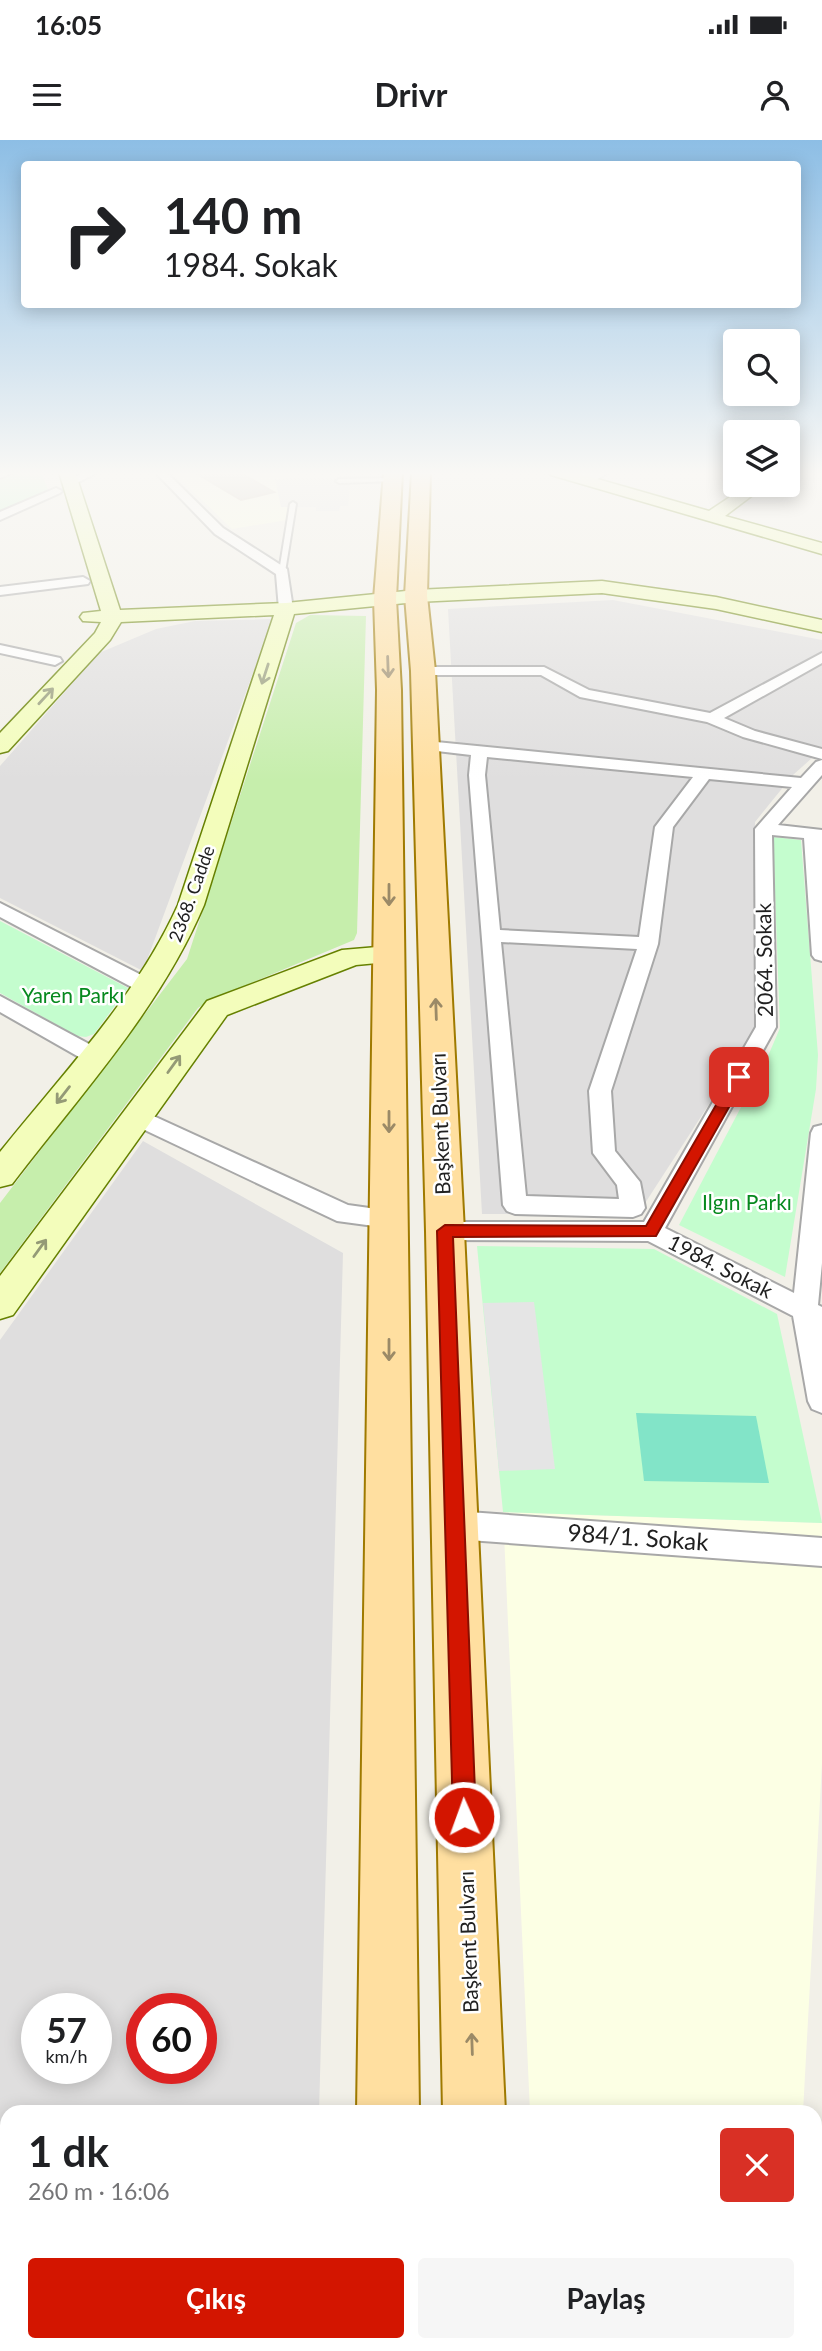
<!DOCTYPE html>
<html lang="tr">
<head>
<meta charset="utf-8">
<style>
	:root { --surface:#fff; --page:#f6f6f6; --text:#202124; --muted:#757577; --accent:#d31500 }
	body { margin:0; font-family:Lato,sans-serif; background:var(--page); color:var(--text); height:100vh; display:flex; flex-direction:column; font-size:26px; white-space:nowrap }
	* { box-sizing:border-box; margin:0 }
	p { font-size:23px; color:var(--muted) }
	.icon { flex:none; width:38px; height:38px; fill:none; stroke:currentColor; stroke-width:2; stroke-linecap:round; stroke-linejoin:round }
	.map { position:relative; flex:1; overflow:hidden }
	.sheet { position:absolute; left:0px; top:1965px; width:822px; height:247px; display:flex; flex-direction:column; background:var(--surface); border-radius:21px 21px 0 0; box-shadow:0 4px 18px #0003 }
	.sheet>* { flex:none }
	.top-card { position:absolute; left:21px; top:21px; width:780px; height:147px; border-radius:7px; box-shadow:0 4px 18px #0003; background:#fff; color:var(--text); overflow:hidden }
	.tools { position:absolute; left:723px; top:189px; display:grid; gap:14px }
	.tools a { display:grid; place-items:center; width:77px; height:77px; border-radius:7px; background:var(--surface); box-shadow:0 4px 18px #0003; font-size:35px }
	.speed { position:absolute; left:21px; top:1853px; display:flex; gap:14px; font-size:35px; font-weight:700; text-align:center }
	.speed>* { display:grid; place-content:center; width:91px; height:91px; border-radius:50%; background:var(--surface); box-shadow:0 4px 18px #0003; line-height:1 }
	.speed small { font-size:18px; font-weight:400 }
	.speed .limit { border:10px solid #d22; background:#fff; color:#111 }
	.pin { position:absolute; display:grid; place-items:center; width:60px; height:60px; color:#fff; margin:-30px; border-radius:14px; box-shadow:0 4px 10px #0006 }
	.me { position:absolute; width:77px; margin:-38px; rotate:358deg; stroke-linejoin:round; filter:drop-shadow(0 0 5px #0008) }
	.turn { display:flex; align-items:center; gap:24px; height:147px; padding:0 28px; font-size:32px }
	.turn .icon { width:91px; height:91px; stroke-width:2.5 }
	.turn b { display:block; font-size:49px; line-height:60px }
	.round { display:grid; place-items:center; flex:none; width:74px; height:74px; border-radius:7px; background:var(--page) }
	.headline { display:flex; align-items:center; justify-content:space-between; height:119px; padding:0 28px }
	h1 { font-size:42px; font-weight:700; line-height:52px }
	.action { display:flex; gap:14px; margin-top:auto; padding:14px 28px }
	.action a { flex:1; height:80px; border-radius:7px; background:var(--accent); color:#fff; font-size:28px; font-weight:700; line-height:80px; text-align:center }
	.action a+a { background:var(--page); color:var(--text) }
	.status { display:flex; justify-content:space-between; align-items:center; height:49px; padding:0 35px; background:var(--surface); direction:ltr }
	.status svg { height:19px; fill:currentColor }
	header { display:flex; justify-content:space-between; align-items:center; height:91px; padding:0 28px; background:var(--surface); font-size:32px; font-weight:700 }
	.map>svg:first-child { display:block }
	.residential { fill:#dfdede; fill-rule:evenodd }
	.education { fill:#fcffe4 }
	.grass { fill:#c6eeac }
	.park { fill:#c4fdce }
	.pitch { fill:#82e4c8 }
	.parking { fill:#e5e5e5 }
	.building { fill:#c7bfb6; stroke:#c5b8a9; stroke-width:2 }
	.lines { fill:none; stroke-linecap:round; stroke-linejoin:round }
	.lane-casing { stroke:#a8a8a8; stroke-width:4 }
	.street-casing { stroke:#a8a8a8; stroke-width:4 }
	.secondary-casing { stroke:#668100; stroke-width:3 }
	.primary-casing { stroke:#9f7a00; stroke-width:4 }
	.lane { fill:#fff; fill-rule:evenodd }
	.street { fill:#fff; fill-rule:evenodd }
	.secondary { fill:#f3fdbb; fill-rule:evenodd }
	.primary { fill:#ffdfa0; fill-rule:evenodd }
	.oneway { stroke:#9b8a67 }
	.oneway2 { stroke:#949a76 }
	.route { fill:#d31500; stroke:#890e00; stroke-width:2 }
	.labels { text-anchor:middle; stroke-width:5; stroke-linejoin:round; paint-order:stroke }
	.far-street-label { font-size:18px; fill:#212121; stroke:#fff }
	.street-label { font-size:21px; fill:#212121; stroke:#fff }
	.park-label { font-size:21px; fill:#06891e; stroke:#fff }
	.near-street-label { font-size:24px; fill:#212121; stroke:#fff }
</style>
</head>
<body>
<div class="status"><b>16:05</b><svg viewBox="0 0 49 12"><path d="M0 12V9h3v3zM5 12V6h3v6zM10 12V3h3v9zM15 12V0h3v12zM26 1h20v11H26zM47 4h2v5h-2z"/></svg></div>
<header><svg class="icon" aria-label="menu" viewBox="0 0 24 24"><path d="M4 6h16M4 12h16M4 18h16"/></svg>Drivr<svg class="icon" aria-label="person" viewBox="0 0 24 24"><circle cx="12" cy="8" r="4"/><path d="M4 21q1-7 8-7t8 7"/></svg></header>
<div class="map">
<svg width="822" height="2211" viewBox="0 0 822 2211">
	<rect width="100%" height="100%" fill="#f2f0e8"/>
	<path class="residential" d="M613 460 822 500V609L793 635 755 682 759 887 638 1074H482L448 469Z
		M273 479 143 831 0 758V626L99 513 156 489 195 481Z
		M143 1001 343 1113 319 1972H7V2205H312V2211H0V1200ZM96 1869V1928H37V1869ZM201 1869V1928H142V1869Z"/>
	<path class="education" d="M173 332H307L291 333 290 338 275 339 290 367 287 380 232 389Z
		M503 1372 822 1383V1623L803 1972H530Z"/>
	<path class="grass" d="M310 475 366 476 357 793 354 800 208 861 198 868 0 1133V1063L187 819 296 483Z"/>
	<path class="park" d="M19 332H41L48 350 0 372V340Z
		M773 697 801 700 818 915 816 949 785 1137 679 1085 768 916 780 888Z
		M0 781 128 848 94 894 86 897 77 896 0 853Z
		M477 1106 654 1109 777 1174 822 1383 503 1372Z
		M533 2205H799V2211H534Z"/>
	<path class="pitch" d="M636 1273 756 1276 769 1343 644 1341Z"/>
	<path class="parking" d="M275 339H351L348 366H340L339 371H316V367H281Z
		M534 1162 555 1329 499 1331 483 1163Z"/>
	<path class="building" d="M194 332H239L274 352 241 360Z"/>
	<g class="lines">
		<g class="lane-casing">
			<path id="lane" d="M393 338 395 341 339 343 336 341 339 339Z
				M293 362 296 364 285 432 282 434 279 432 290 364Z"/>
		</g>
		<g class="street-casing">
			<path id="street" d="M0 332H15L0 338Z
				M84 332H98L75 344 65 342Z
				M155 332H166L223 388 287 429 293 469 291 472 286 473 279 469 276 434 215 394Z
				M568 332H609L596 340Z
				M56 348 62 351 60 353 0 380V372Z
				M83 437 90 441 88 444 0 455V447Z
				M0 505 60 518 62 521 55 525 0 513Z
				M822 513V523L724 578 755 591 822 609V619L743 597 707 582 580 557 541 535H423L416 531 423 527H544L589 550 710 573Z
				M426 601 801 638 816 622 822 620V635L778 685 822 690V821L815 819 812 815 804 698 772 695 776 887 665 1088 794 1153 811 993 814 987 822 985V1123L818 1165 822 1167V1273L812 1269 808 1261 793 1176 648 1101 445 1100 436 1098 433 1091 436 1084 445 1082H644L756 887 755 689 792 647 709 639 673 687 658 804 611 951 615 1011 640 1042 645 1068 641 1074 633 1077 515 1074 507 1071 503 1065 469 635 471 615 420 609 418 606 420 603ZM487 617 693 637 655 687 639 797 500 790 485 635ZM501 802 637 809 589 951 593 1013 617 1045 619 1059 526 1056Z
				M0 763 155 842 158 847 155 852H141L0 777Z
				M0 856 102 911 105 916 102 921 94 923 86 921 0 872Z
				M136 968 348 1065 398 1072 401 1079 398 1086 389 1088 337 1081 128 982 125 976 128 970Z
				M455 1371 822 1398V1426L455 1399 445 1395 440 1385 445 1375Z
				M816 2064H822V2106L816 2105Z"/>
		</g>
		<g class="secondary-casing">
			<path id="secondary" d="M59 332H75L120 470 286 463 416 450 602 441 716 457 822 480V492L716 469 602 453 416 462 294 474 204 765C160 869 80 955 12 1044L0 1047V1012C63 933 136 858 178 765L274 475 121 482 110 500 8 611 0 613V593L95 493 101 482 83 481 80 477 83 473 101 471Z
				M549 332H573L709 371 748 345H766L725 376 822 403V414L551 335Z
				M389 806 399 809 403 815 399 821 356 825 227 875 13 1175 0 1179V1136L207 861 342 810Z"/>
		</g>
		<g class="primary-casing">
			<path id="primary" d="M384 332H402L396 459 401 550 419 1972H357L377 550 374 459Z
				M412 332H430L427 456 435 531 464 1091 505 1972H443L426 1091 411 531 405 456Z
				M354 2205H422V2211H354Z
				M448 2205H516V2211H448Z"/>
		</g>
		<use href="#lane" class="lane"/>
		<use href="#street" class="street"/>
		<use href="#secondary" class="secondary"/>
		<use href="#primary" class="primary"/>
	</g>
	<defs><path id="oneway-shaft" d="M-6 0H5M1.5-3L5.5 0L1.5 3" fill="none" stroke-width="1.6" stroke-linecap="round" stroke-linejoin="round" transform="scale(1.75)"/></defs>
	<g class="oneway">
		<use href="#oneway-shaft" transform="translate(388 527) rotate(88)"/>
		<use href="#oneway-shaft" transform="translate(389 755) rotate(90)"/>
		<use href="#oneway-shaft" transform="translate(436 869) rotate(-92)"/>
		<use href="#oneway-shaft" transform="translate(389 982) rotate(90)"/>
		<use href="#oneway-shaft" transform="translate(389 1210) rotate(90)"/>
		<use href="#oneway-shaft" transform="translate(472 1904) rotate(-92)"/>
	</g>
	<g class="oneway2">
		<use href="#oneway-shaft" transform="translate(265 534) rotate(108)"/>
		<use href="#oneway-shaft" transform="translate(46 556) rotate(-47)"/>
		<use href="#oneway-shaft" transform="translate(174 924) rotate(-54)"/>
		<use href="#oneway-shaft" transform="translate(63 955) rotate(128)"/>
		<use href="#oneway-shaft" transform="translate(40 1108) rotate(-54)"/>
	</g>
	<linearGradient id="sky" x2="0" y2="1"><stop stop-color="#8dbee5"/><stop offset="0.52" stop-color="#f9f8f5"/><stop offset="1" stop-color="#f9f8f5" stop-opacity="0"/></linearGradient>
	<rect width="822" height="641" fill="url(#sky)"/>
	<path class="route" d="M739 932 746 937 656 1096 453 1097 476 1677 472 1685 464 1688 457 1685 453 1677 437 1091 445 1085 646 1086 734 934Z"/>
	<g class="labels">
		<g class="far-street-label">
			<text transform="translate(192 754) rotate(-70)" y="6">2368. Cadde</text>
		</g>
		<g class="street-label">
			<text transform="translate(765 820) rotate(-91)" y="7">2064. Sokak</text>
			<text transform="translate(441 984) rotate(-92)" y="7">Başkent Bulvarı</text>
			<text transform="translate(720 1127) rotate(27)" y="7">1984. Sokak</text>
			<text transform="translate(469 1802) rotate(-92)" y="7">Başkent Bulvarı</text>
		</g>
		<g class="park-label">
			<text x="73" y="863">Yaren Parkı</text>
			<text x="747" y="1070">Ilgın Parkı</text>
		</g>
		<g class="near-street-label">
			<text transform="translate(638 1398) rotate(4)" y="8">984/1. Sokak</text>
		</g>
	</g>
</svg>
<div class="tools">
<a><svg class="icon" aria-label="search" viewBox="0 0 24 24"><circle cx="10" cy="10" r="6"/><path d="M15 15l6 6"/></svg></a>
<a><svg class="icon" aria-label="layers" viewBox="0 0 24 24"><path d="M12 4l9 5-9 5-9-5zM3 14l9 5 9-5"/></svg></a>
</div>
<div class="speed"><div>57<small>km/h</small></div><div class="limit">60</div></div>
<div class="pin" style="left:739px;top:937px;background:#d93025"><svg class="icon" aria-label="arrive" viewBox="0 0 24 24"><path d="M6 21V4h12l-3 4 3 4H6"/></svg></div>
<svg class="me" style="left:464px;top:1677px" viewBox="-20 -20 40 40"><circle r="17" fill="#d31500" stroke="#fff" stroke-width="3"/><path d="M0-11L8 9 0 5-8 9z" fill="#fff"/></svg>
<div class="top-card">
<div class="turn"><svg class="icon" aria-label="right" viewBox="0 0 24 24"><path d="M7 20v-9h11M14 6l5 5-5 5"/></svg><div><b>140 m</b>1984. Sokak</div></div>
</div>
<section class="sheet">
<div class="headline"><div><h1>1 dk</h1><p>260 m · 16:06</p></div><a class="round" style="background:#d93025;color:#fff"><svg class="icon" aria-label="close" viewBox="0 0 24 24"><path d="M6 6l12 12M18 6L6 18"/></svg></a></div>
<div class="action"><a>Çıkış</a><a>Paylaş</a></div>
</section>
</div>
</body>
</html>
